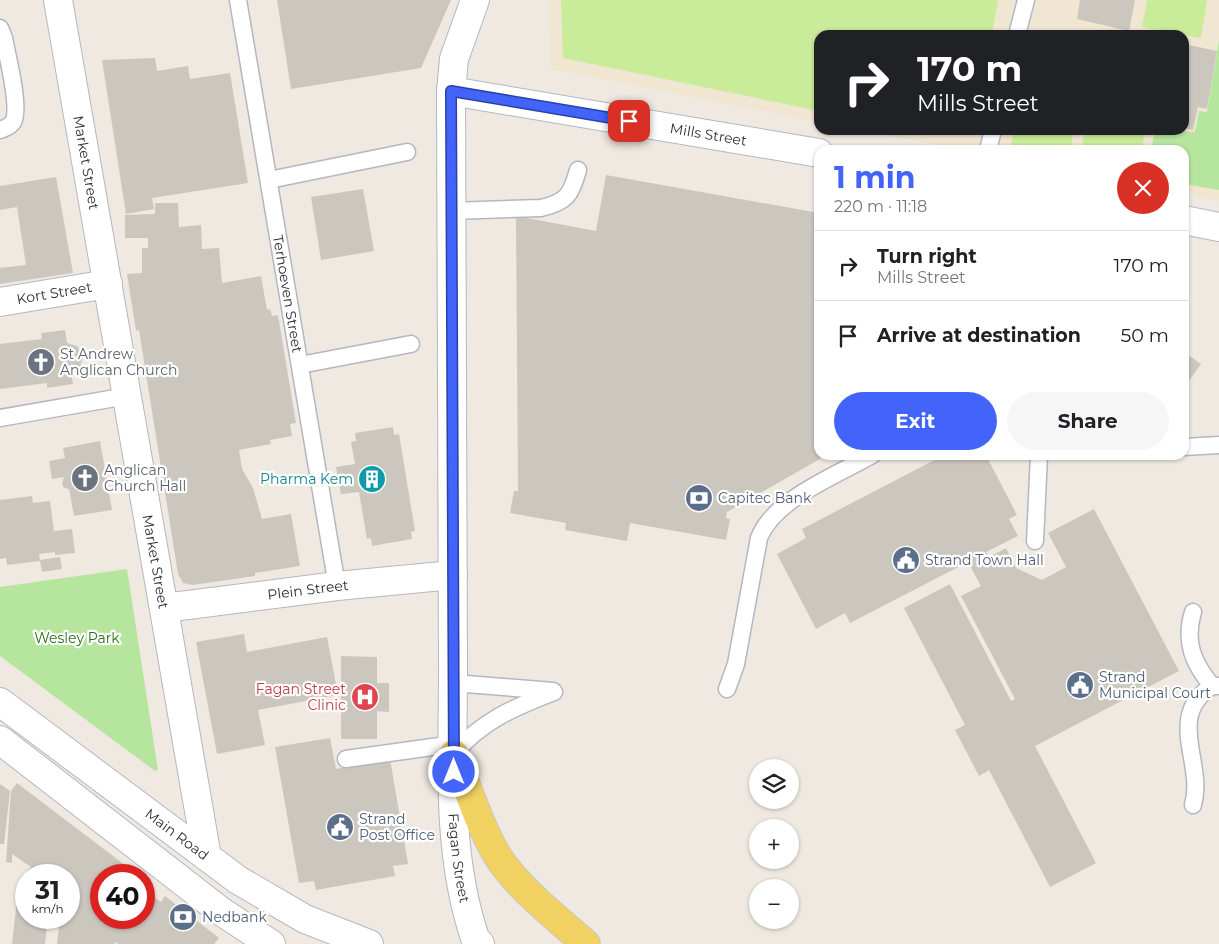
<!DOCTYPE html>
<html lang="en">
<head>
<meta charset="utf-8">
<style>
	:root { --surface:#fff; --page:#f6f6f6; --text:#202124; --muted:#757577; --line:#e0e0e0; --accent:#4264fb }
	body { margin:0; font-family:Montserrat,sans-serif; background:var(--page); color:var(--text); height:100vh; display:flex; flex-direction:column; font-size:19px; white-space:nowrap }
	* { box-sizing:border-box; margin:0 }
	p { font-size:16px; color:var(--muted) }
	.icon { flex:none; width:28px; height:28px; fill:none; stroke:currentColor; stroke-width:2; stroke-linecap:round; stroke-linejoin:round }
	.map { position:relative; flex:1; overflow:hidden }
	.drawer { position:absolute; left:814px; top:145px; width:375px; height:315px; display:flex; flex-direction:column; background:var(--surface); border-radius:15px; box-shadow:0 1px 4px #0004 }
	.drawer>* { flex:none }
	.top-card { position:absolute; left:814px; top:30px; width:375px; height:105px; border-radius:15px; box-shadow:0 1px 4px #0004; background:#202124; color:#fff; overflow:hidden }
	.controls { position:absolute; left:749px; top:759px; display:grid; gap:10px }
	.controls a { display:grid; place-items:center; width:50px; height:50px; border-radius:50%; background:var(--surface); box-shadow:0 1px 4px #0004; font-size:25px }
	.speed { position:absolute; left:15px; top:864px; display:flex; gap:10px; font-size:25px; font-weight:700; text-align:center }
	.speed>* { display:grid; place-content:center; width:65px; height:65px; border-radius:50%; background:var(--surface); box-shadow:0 1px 4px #0004; line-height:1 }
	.speed small { font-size:12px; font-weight:400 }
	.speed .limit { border:8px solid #d22; background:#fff; color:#111 }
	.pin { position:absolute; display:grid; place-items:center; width:42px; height:42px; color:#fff; margin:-21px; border-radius:10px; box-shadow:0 2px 8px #0006 }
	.me { position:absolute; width:55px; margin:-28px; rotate:0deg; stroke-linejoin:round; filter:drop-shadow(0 0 4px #0008) }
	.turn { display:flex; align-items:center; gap:18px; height:105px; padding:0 20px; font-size:22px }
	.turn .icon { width:65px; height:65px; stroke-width:2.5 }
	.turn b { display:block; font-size:35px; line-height:42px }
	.round { display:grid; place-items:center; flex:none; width:52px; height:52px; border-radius:26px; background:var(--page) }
	.overview { display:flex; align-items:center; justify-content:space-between; height:85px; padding:0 20px }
	h1 { font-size:30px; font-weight:700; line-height:38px; color:var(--accent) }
	.primary-button { display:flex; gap:10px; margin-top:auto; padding:10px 20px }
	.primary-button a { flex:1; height:58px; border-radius:30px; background:var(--accent); color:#fff; font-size:20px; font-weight:700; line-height:58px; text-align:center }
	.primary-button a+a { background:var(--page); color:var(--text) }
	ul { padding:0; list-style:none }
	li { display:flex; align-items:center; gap:15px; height:70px; padding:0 20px; border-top:1px solid var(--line) }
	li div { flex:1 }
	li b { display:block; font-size:19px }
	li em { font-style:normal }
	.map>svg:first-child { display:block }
	.education { fill:#f0e6d1 }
	.green { fill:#b6e59e }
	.pitch { fill:#c9ec9a }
	.building { fill:#cbc7bf }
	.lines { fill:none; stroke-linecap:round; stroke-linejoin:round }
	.service-casing { stroke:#b4b7c1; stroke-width:19 }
	.minor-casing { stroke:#b4b7c1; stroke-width:30 }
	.tertiary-casing { stroke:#b4b7c1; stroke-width:30 }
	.secondary-casing { stroke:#b4b7c1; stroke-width:30 }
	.primary-casing { stroke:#c9c9c9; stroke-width:30 }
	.service { stroke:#fff; stroke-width:16 }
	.minor { stroke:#fff; stroke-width:28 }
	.tertiary { stroke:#fff; stroke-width:28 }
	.secondary { stroke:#fff; stroke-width:28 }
	.primary { stroke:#f2d163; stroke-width:28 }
	.route-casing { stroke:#2b41a3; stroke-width:12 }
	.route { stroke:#4264fb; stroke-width:9 }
	.labels { text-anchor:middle; stroke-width:4.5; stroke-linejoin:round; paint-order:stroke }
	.street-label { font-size:14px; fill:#2e2e2e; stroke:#fff }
	.worship-label { font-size:14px; fill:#5b616d; stroke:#fff; text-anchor:start }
	.culture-label { font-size:14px; fill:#0d838f; stroke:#fff; text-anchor:end }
	.service-label { font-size:14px; fill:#4e5e75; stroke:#fff; text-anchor:start }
	.park-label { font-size:14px; fill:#2c6e1b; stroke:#fff }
	.health-label { font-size:14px; fill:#be3a42; stroke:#fff; text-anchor:end }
</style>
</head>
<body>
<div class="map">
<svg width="1219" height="944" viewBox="0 0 1219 944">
	<rect width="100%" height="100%" fill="#efe9e1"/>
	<path class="education" d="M549 0H1219V201L1184 194V150H962L860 130H1184V35H819V122L550 69Z"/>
	<path class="green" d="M1219 41V190L1184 184V150H1151L1155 130 1195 132 1199 111 1207 112Z
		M127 569 158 770 155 771 0 656V587Z"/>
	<path class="pitch" d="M561 0H998L992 35H819V111L563 58Z
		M1147 0H1207L1201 38 1142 27Z
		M1014 130H1074L1070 150H1027L1011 147Z
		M1085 130H1145L1142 150H1081Z"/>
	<path class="building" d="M277 0H451L421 68 291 89Z
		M1080 0H1135L1129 31 1077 19Z
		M1184 44 1217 51 1207 109 1198 107 1193 130 1184 128Z
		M155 58 157 71 188 66 190 79 230 73 248 183 152 198 154 209 126 214 102 60Z
		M606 175 819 213V455H827L727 512 726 518 730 519 726 540 630 523 627 541 565 530 566 523 510 513 514 491H518L516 216 596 231Z
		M56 177 73 273 0 284V268L26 265 17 207 0 210V186Z
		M363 189 374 251 321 260 311 197Z
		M155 203H178L179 227 201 225 202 249 219 248 222 283 261 276 267 310 270 309 272 316 278 315 296 423 290 424 292 436 270 440 271 444 239 450 242 469 253 488 262 519 291 514 300 566 255 573V576L193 585 183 583 178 574 139 330 136 331 127 274 142 273V248H148V238H125V215L155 214Z
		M65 330 67 343 77 346 83 356 80 367 71 373 73 384 47 388V383L0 389V344L42 339 41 333Z
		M1184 352 1201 364 1184 388Z
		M393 427 394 435 399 434 415 531 411 532 412 539 372 546 371 538 367 539 359 492 341 494 336 467 355 464 351 442 356 441 355 433Z
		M100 441 112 510 74 516 69 489 64 488 62 484 64 477 52 479 49 461 65 458 63 448Z
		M944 455H975L977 458 986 455 1017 515 1009 519 1018 536 986 552 989 557 1006 548 1016 568 1042 580 1066 567 1048 533 1094 509 1179 671 1035 746 1096 863 1050 887 989 770 979 776 955 730 965 725 904 608 950 584 1011 701 1015 699 961 596 981 586 968 562 850 623 845 613 816 629 777 554 806 538 802 529Z
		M32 496 33 503 50 501 54 531 72 529 75 553 55 555V552L39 554 40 560 60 557 62 569 42 572 40 561 7 565 6 558 0 559V500Z
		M244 634 247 652 327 637 338 695 258 710 265 745 217 754 196 642Z
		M341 656 377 657V683H389V712L377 711V739H341Z
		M330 738 336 769 390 759 408 864 393 866 395 876 316 890 314 881 299 883 275 747Z
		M17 783 138 875H101V918H144V879L154 887 150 893 153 896 161 902 165 896 219 938 214 944H118L116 942 114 944H57L60 918H69V875H26V918H48L45 944H12L19 882 31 867 12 854V863L6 862 11 791Z
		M0 784 10 791 4 844H0Z"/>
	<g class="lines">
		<g class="service-casing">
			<g id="service">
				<path id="s1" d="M238 0 337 586"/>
				<path d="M0 28 4 38C7 55 21 108 13 122 10 127 5 128 0 130"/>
				<path d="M1017 35 1026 0"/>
				<path d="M988 150 993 130"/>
				<path d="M269 180 407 152"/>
				<path d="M451 211 541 208C567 202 571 195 578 170"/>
				<path d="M300 365 411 344"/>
				<path d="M0 418 127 396"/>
				<path d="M1184 447 1219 445"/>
				<path d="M1035 541 1039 455"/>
				<path d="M1193 612C1184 642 1193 663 1212 686H1219"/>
				<path d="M453 683 553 691"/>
				<path d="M727 689 736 664 759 538C774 499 837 475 872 455"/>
				<path d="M454 754C481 721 515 707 554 692"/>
				<path d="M346 759 454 744"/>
				<path d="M1193 805C1205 763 1165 717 1212 686"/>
			</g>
		</g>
		<g class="minor-casing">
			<g id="minor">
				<path id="s2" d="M58 0 207 857"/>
				<path id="s3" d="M451 91 819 153"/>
				<path d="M1184 220 1219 227"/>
				<path id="s4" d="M0 302 108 284"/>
				<path id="s5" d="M164 608 337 586 453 575"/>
			</g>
		</g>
		<g class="tertiary-casing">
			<g id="tertiary">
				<path id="s6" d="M475 0 454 59 451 91C451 278 451 464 453 650 454 746 444 846 475 938L480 944"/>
			</g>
		</g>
		<g class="secondary-casing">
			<g id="secondary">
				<path id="s7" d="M0 702 238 880 305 919 369 944"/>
				<path d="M0 740 222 912 271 944"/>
			</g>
		</g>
		<g class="primary-casing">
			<path id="primary" d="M454 754C468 787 484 841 506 868 528 896 559 920 586 944"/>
		</g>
		<use href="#service" class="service"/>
		<use href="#minor" class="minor"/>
		<use href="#tertiary" class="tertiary"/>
		<use href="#secondary" class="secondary"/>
		<use href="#primary" class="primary"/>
	</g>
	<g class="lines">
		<g class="route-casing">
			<path id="route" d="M454 772 451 91 629 121"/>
		</g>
		<use href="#route" class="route"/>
	</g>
	<defs>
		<g id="church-disc" transform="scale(1.4375)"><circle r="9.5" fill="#6b7280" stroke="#fff"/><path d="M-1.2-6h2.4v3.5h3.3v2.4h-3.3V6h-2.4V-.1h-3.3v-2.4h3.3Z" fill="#fff"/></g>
		<g id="building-disc" transform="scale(1.4375)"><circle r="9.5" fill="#0f9aa8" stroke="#fff"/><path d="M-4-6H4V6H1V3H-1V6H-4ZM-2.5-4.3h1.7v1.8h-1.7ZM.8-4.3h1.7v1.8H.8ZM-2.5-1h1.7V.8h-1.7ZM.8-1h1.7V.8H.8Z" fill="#fff"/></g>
		<g id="bank-disc" transform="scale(1.4375)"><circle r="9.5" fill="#5c6f8a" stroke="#fff"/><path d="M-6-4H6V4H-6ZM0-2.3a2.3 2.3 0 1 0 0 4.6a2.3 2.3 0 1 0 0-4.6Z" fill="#fff"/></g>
		<g id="civic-disc" transform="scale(1.4375)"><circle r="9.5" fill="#5c6f8a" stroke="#fff"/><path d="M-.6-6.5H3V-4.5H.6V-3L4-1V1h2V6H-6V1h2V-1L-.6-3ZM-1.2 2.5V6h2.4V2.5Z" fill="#fff"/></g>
		<g id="hospital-disc" transform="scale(1.4375)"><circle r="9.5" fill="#e0444e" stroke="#fff"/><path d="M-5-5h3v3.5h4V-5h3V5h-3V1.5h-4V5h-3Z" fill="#fff"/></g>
	</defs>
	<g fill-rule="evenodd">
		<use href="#church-disc" x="41" y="362"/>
		<use href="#church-disc" x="85" y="478"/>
		<use href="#building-disc" x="372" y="479"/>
		<use href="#bank-disc" x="699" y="498"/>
		<use href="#civic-disc" x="906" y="560"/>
		<use href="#civic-disc" x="1080" y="685"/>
		<use href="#hospital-disc" x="365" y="697"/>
		<use href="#civic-disc" x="340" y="827"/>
		<use href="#bank-disc" x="183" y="917"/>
	</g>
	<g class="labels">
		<g class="street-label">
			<text dy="5" stroke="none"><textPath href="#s3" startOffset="261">Mills Street</textPath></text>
			<text dy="5" stroke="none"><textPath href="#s2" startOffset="165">Market Street</textPath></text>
			<text dy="5" stroke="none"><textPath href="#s4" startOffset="55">Kort Street</textPath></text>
			<text dy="5" stroke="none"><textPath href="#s1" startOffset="298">Terhoeven Street</textPath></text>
			<text dy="5" stroke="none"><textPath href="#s2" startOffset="570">Market Street</textPath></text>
			<text dy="5" stroke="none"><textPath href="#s5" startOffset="145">Plein Street</textPath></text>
			<text dy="5" stroke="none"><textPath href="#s7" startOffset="221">Main Road</textPath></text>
			<text dy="5" stroke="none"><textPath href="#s6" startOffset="862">Fagan Street</textPath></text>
		</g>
		<g class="worship-label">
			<text x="60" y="359">St Andrew<tspan x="60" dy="16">Anglican Church</tspan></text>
			<text x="104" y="475">Anglican<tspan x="104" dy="16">Church Hall</tspan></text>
		</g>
		<g class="culture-label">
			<text x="353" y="484">Pharma Kem</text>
		</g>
		<g class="service-label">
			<text x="718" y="503">Capitec Bank</text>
			<text x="925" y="565">Strand Town Hall</text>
			<text x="1099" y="682">Strand<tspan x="1099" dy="16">Municipal Court</tspan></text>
			<text x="359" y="824">Strand<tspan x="359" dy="16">Post Office</tspan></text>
			<text x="202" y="922">Nedbank</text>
		</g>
		<g class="park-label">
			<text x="77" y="643">Wesley Park</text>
		</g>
		<g class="health-label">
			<text x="346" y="694">Fagan Street<tspan x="346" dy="16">Clinic</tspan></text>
		</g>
	</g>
</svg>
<div class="controls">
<a><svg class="icon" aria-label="layers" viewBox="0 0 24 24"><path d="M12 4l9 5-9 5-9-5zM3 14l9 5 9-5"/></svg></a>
<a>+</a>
<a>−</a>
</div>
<div class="speed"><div>31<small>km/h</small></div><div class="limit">40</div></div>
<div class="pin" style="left:629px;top:121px;background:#d93025"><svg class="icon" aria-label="arrive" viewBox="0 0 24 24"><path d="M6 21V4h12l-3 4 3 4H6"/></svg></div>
<svg class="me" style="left:454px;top:772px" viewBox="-20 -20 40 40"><circle r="17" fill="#4264fb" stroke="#fff" stroke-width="3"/><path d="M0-11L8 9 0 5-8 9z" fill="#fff"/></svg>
<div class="top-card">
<div class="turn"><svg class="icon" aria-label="right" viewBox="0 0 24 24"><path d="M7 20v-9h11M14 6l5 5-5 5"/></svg><div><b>170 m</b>Mills Street</div></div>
</div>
<section class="drawer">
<div class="overview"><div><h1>1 min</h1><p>220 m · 11:18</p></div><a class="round" style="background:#d93025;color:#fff"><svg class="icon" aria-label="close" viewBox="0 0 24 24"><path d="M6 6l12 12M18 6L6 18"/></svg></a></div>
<ul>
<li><svg class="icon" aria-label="right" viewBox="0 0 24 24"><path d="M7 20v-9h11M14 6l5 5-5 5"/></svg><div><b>Turn right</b><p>Mills Street</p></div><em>170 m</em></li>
<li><svg class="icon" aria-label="arrive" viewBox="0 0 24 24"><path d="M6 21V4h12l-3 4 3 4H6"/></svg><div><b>Arrive at destination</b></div><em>50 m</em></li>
</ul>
<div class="primary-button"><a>Exit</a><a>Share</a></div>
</section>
</div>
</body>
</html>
